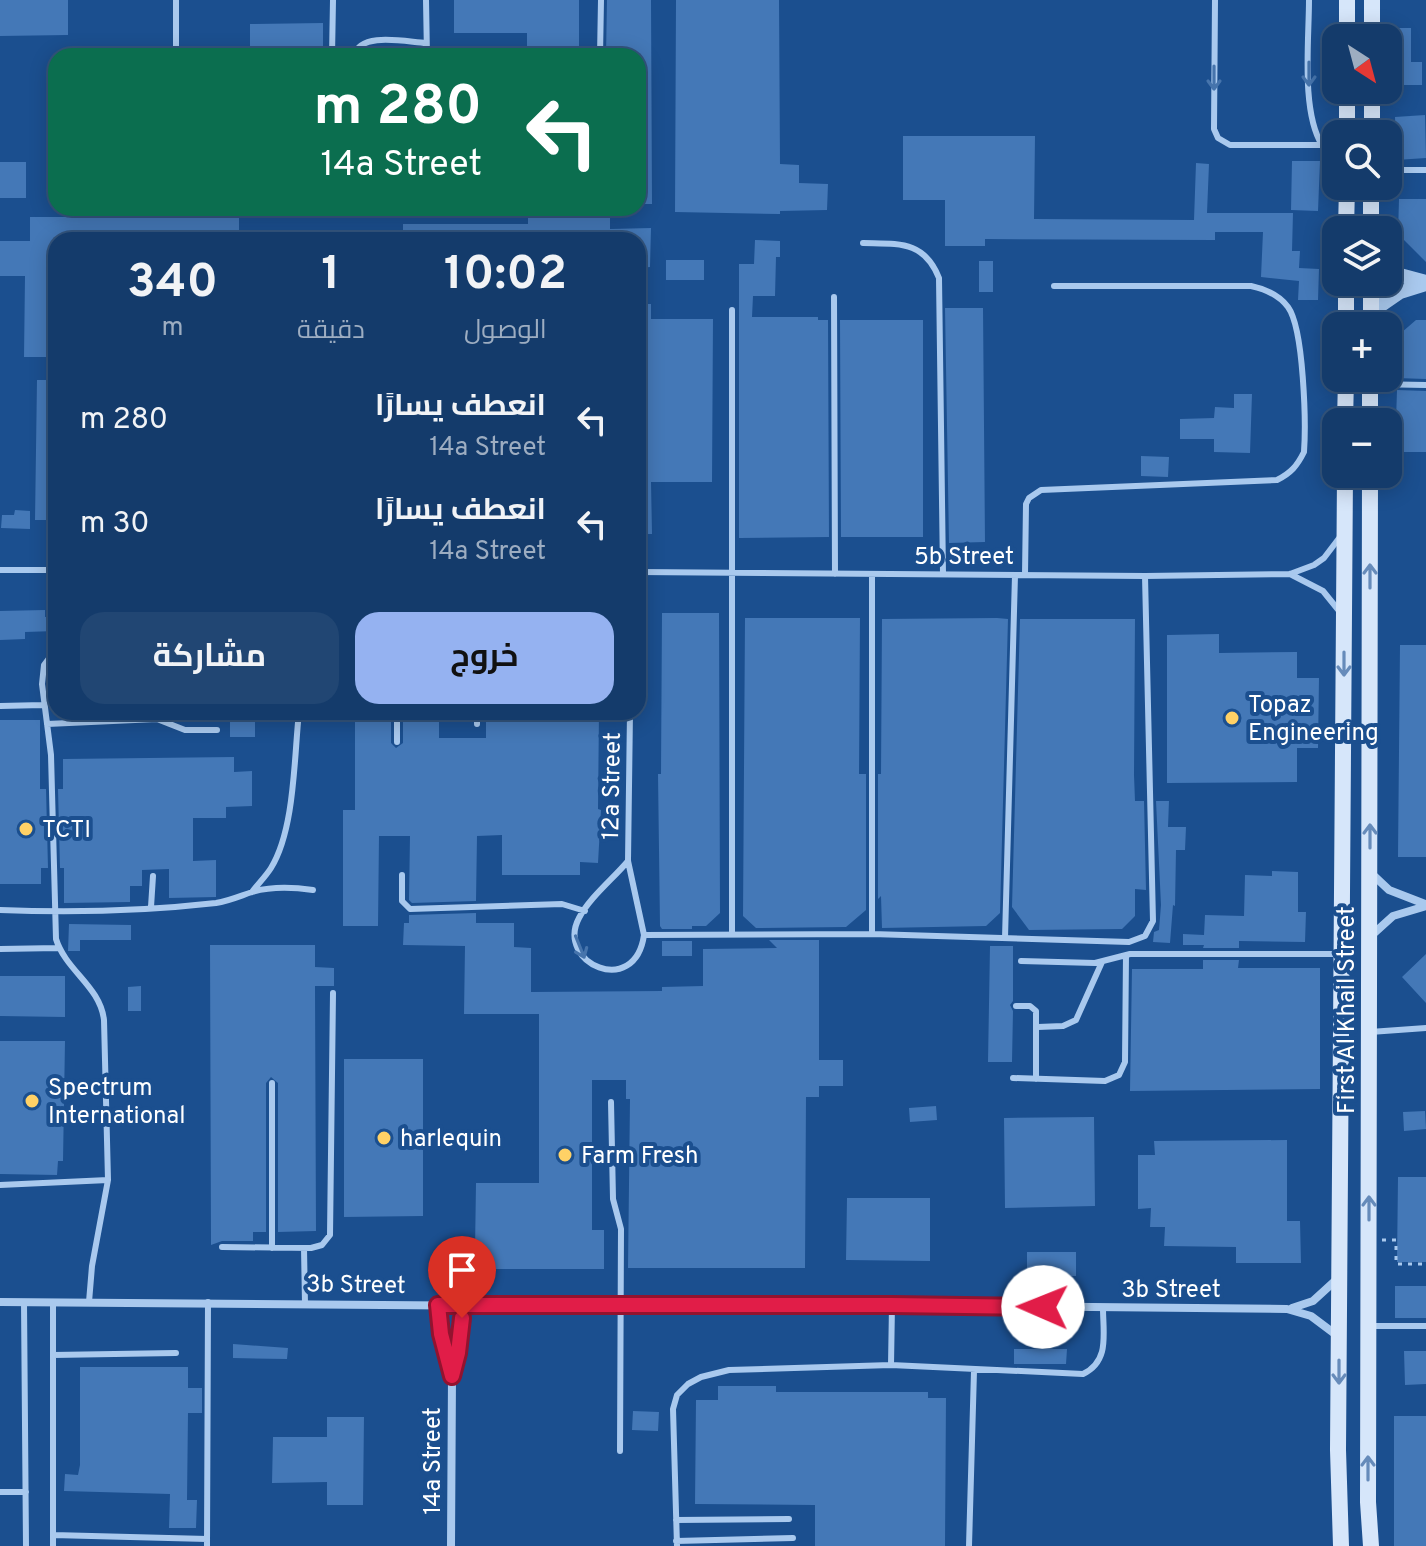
<!DOCTYPE html>
<html lang="ar">
<head>
<meta charset="utf-8">
<style>
	:root { --surface:#143b6b; --page:#214673; --text:#f1f3f6; --muted:#9dadc1; --line:#33557e; --accent:#95b2f1 }
	body { margin:0; font-family:Overpass,Cairo,sans-serif; background:var(--page); color:var(--text); direction:rtl; height:100vh; display:flex; flex-direction:column; font-size:30px; white-space:nowrap }
	* { box-sizing:border-box; margin:0 }
	p { font-size:26px; color:var(--muted) }
	.icon { flex:none; width:44px; height:44px; fill:none; stroke:currentColor; stroke-width:2; stroke-linecap:round; stroke-linejoin:round }
	.map { position:relative; flex:1; overflow:hidden; direction:ltr }
	.sheet { position:absolute; left:48px; top:232px; width:598px; height:488px; display:flex; flex-direction:column; background:var(--surface); border-radius:24px; box-shadow:0 4px 20px #0003,0 0 0 2px var(--line); direction:rtl }
	.sheet>* { flex:none }
	.hud { position:absolute; left:48px; top:48px; width:598px; height:168px; border-radius:24px; box-shadow:0 4px 20px #0003,0 0 0 2px var(--line); direction:rtl; background:#0b6e4f; color:#fff; overflow:hidden }
	.needle { width:52px; rotate:144deg }
	.tools { position:absolute; left:1322px; top:24px; display:grid; gap:16px }
	.tools a { display:grid; place-items:center; width:80px; height:80px; border-radius:16px; background:var(--surface); box-shadow:0 4px 20px #0003,0 0 0 2px var(--line); font-size:40px }
	.pin { position:absolute; display:grid; place-items:center; width:68px; height:68px; color:#fff; margin:-82px -34px; border-radius:50% 50% 50% 0; rotate:-45deg; box-shadow:0 0 8px #0007 }
	.pin .icon { rotate:45deg }
	.me { position:absolute; width:88px; margin:-44px; rotate:271deg; stroke-linejoin:round; filter:drop-shadow(0 0 6px #0008) }
	.turn { display:flex; align-items:center; gap:28px; height:168px; padding:0 32px; font-size:36px }
	.turn .icon { width:104px; height:104px; stroke-width:2.5 }
	.turn b { display:block; font-size:56px; line-height:68px }
	.eta { display:flex; justify-content:space-evenly; align-items:center; height:136px; text-align:center }
	.eta b { font-size:48px; font-weight:700; line-height:56px }
	.button { display:flex; gap:16px; margin-top:auto; padding:16px 32px }
	.button a { flex:1; height:92px; border-radius:24px; background:var(--accent); color:#111; font-size:32px; font-weight:700; line-height:92px; text-align:center }
	.button a+a { background:var(--page); color:var(--text) }
	ul { padding:0; list-style:none }
	li { display:flex; align-items:center; gap:24px; height:104px; padding:0 32px }
	li div { flex:1 }
	li b { display:block; font-size:30px }
	li em { font-style:normal }
	.map>svg:first-child { display:block }
	.building { fill:#4478b7 }
	.lines { fill:none; stroke-linecap:round; stroke-linejoin:round }
	.path { stroke:#a9c9ee; stroke-width:3; stroke-dasharray:4 6; stroke-linecap:butt }
	.service { stroke:#a9c9ee; stroke-width:6 }
	.minor { stroke:#a9c9ee; stroke-width:8 }
	.tertiary { stroke:#a9c9ee; stroke-width:14 }
	.secondary { stroke:#d6e6fa; stroke-width:16 }
	.oneway { stroke:#4674ac }
	.oneway2 { stroke:#668bba }
	.route-casing { stroke:#92132f; stroke-width:20 }
	.route { stroke:#e11d48; stroke-width:14 }
	.poi-dot { fill:#ffd166; stroke:#1b4f8f; stroke-width:3 }
	.labels { text-anchor:middle; stroke-width:8; stroke-linejoin:round; paint-order:stroke }
	.street-label { font-size:24px; fill:#fff; stroke:#1b4f8f }
	.poi-label { font-size:24px; fill:#fff; stroke:#1b4f8f; text-anchor:start }
</style>
</head>
<body>
<div class="map">
<svg width="1426" height="1546" viewBox="0 0 1426 1546">
	<rect width="100%" height="100%" fill="#1b4f8f"/>
	<path class="building" d="M0 0H68V35L0 36Z
		M454 0H579V56H527V33H454Z
		M607 0H651L652 204H638V56H606Z
		M676 0H779L780 164 799 165V183L828 184 827 210 780 211V214L675 212Z
		M323 23V56H250V24Z
		M1399 28H1411V62H1422V85H1396V62H1399Z
		M1425 115 1426 158 1396 160 1395 117Z
		M903 136H1035L1034 219 1194 220 1196 163 1209 164 1207 213H1293L1292 251H1300L1299 268 1319 269 1318 300H1298L1299 281 1261 277 1263 232H1215V240L985 239V246H945V200H903Z
		M1292 161H1320L1318 211 1291 210Z
		M0 162H26V198H0Z
		M1399 199H1426V262L1398 234Z
		M528 208 610 211V229L651 228 650 267 638 268V240H403V224H528Z
		M30 217H239V240H56V249H53L52 285H56V357H24L25 276H0V241H30Z
		M755 240 780 241V257H776L775 296H753L752 317H818V320H828L829 537 739 538V264H754Z
		M666 260H704V280H666Z
		M979 261H993V292H979Z
		M638 304H651V319H713L712 482H651L652 534H638Z
		M945 308H983L985 542 949 543Z
		M840 320H923V537H841Z
		M1416 320H1426V379L1396 378 1394 339Z
		M37 380H56V520H35Z
		M1397 390 1426 391V452H1395Z
		M1234 394H1252L1250 453 1214 452V439H1180V419L1214 418 1215 407 1234 408Z
		M1141 456 1169 457 1168 477 1141 476Z
		M15 510 30 511V529L1 528 2 515H14Z
		M45 610V617L56 616V631L25 632V639L0 640V611Z
		M662 613H719L720 913 706 926H692V929H662L660 926 658 774H661Z
		M745 618H860L859 774H866V910L846 927 756 928 743 916Z
		M997 618 1008 619 1000 913 986 926 882 928 881 896 878 899V774H881L882 619Z
		M1020 619H1135L1134 775 1135 801H1144L1146 890 1135 889V916L1122 929 1029 930 1012 907Z
		M1219 634V653L1297 652V678H1319L1318 748H1297V782L1167 783V635Z
		M1400 645H1426V857H1398Z
		M230 712H255V737H230Z
		M355 712H391V743L396 748 403 743V712H439V738H486V712H599L598 809 601 810 598 863 580 862V875H502V835L477 836 476 901 412 903 409 900 410 836H379L378 926H343V810H355Z
		M0 720H40V789H46L48 868H41V884H0Z
		M234 757V772L252 771V806L226 807V818H193V861L216 860V897L169 898V869L142 870V886H130V902L64 903V868H60L58 789H63V759Z
		M1156 801H1169L1168 827H1186L1185 850H1176L1175 906 1173 905 1170 943 1153 942 1154 932 1159 930 1161 905Z
		M1272 871 1298 872V912H1306L1305 942 1239 941V948H1203L1204 945H1183V934L1204 935 1205 915 1244 916 1245 875 1272 876Z
		M476 913V923H514V947L531 948V992L662 991V987L703 986V949L777 948 769 940H819V1060H843V1086H819V1097H806L805 1268H628L630 1099H626V1080H592V1230H604V1269H464V1250H475L476 1183H539V1014H464L465 946 403 945 404 923H409V915Z
		M69 924 131 925V940H80V951H68Z
		M662 941H692V956H662Z
		M210 945H315V967L334 968V986H315L316 1231 278 1232V1083L271 1077 266 1083V1232H253V1241H222L211 1245Z
		M990 946H1013V1001L1010 1005 1013 1011 1012 1062H988Z
		M1426 954V1003L1402 977Z
		M1203 960H1239L1238 968H1320V1089L1130 1091 1132 969H1203Z
		M0 976H65V1017L0 1016Z
		M141 986V1011H128V987Z
		M0 1041H65L63 1161H58L57 1175 0 1174Z
		M344 1059H423V1216L344 1217Z
		M936 1106 937 1120 910 1122 909 1108Z
		M1425 1111 1426 1129 1404 1131 1403 1112Z
		M1094 1117 1095 1206 1005 1208 1004 1118Z
		M1287 1140V1221H1300L1301 1263H1236V1247L1164 1246 1165 1227H1150L1151 1208 1138 1209V1155H1155L1154 1141Z
		M1398 1177H1426V1262H1397Z
		M847 1198H930V1261L846 1260Z
		M1027 1252H1076V1276L1027 1277Z
		M1395 1286H1426V1318H1395Z
		M233 1344 288 1348 287 1359 233 1358Z
		M1014 1349H1067L1066 1364H1014Z
		M1404 1351H1426V1384L1405 1385Z
		M80 1367H188V1388H202V1413H188L187 1500H197L196 1528H169L170 1494 64 1491 65 1474 78 1475 80 1465Z
		M718 1386H776V1392H928V1398H946L945 1546H815V1505L695 1504 696 1400H718Z
		M633 1411 659 1412 658 1431 632 1430Z
		M1394 1416H1426V1546H1394Z
		M327 1417H364L363 1505H327V1482L272 1483 273 1437H327Z"/>
	<g class="lines">
		<path class="path" d="M1382 1240H1396V1264H1426"/>
		<path class="service" d="M426 0 427 56
			M1215 0 1214 129 1218 138 1230 145H1336
			M1309 0C1309 41 1301 111 1322 145
			M427 54 493 56
			M176 56V0
			M332 56 333 0
			M354 56C360 31 406 42 426 43
			M600 56 601 0
			M1388 170H1426
			M863 243C898 244 924 240 939 278L943 574
			M834 297 835 574
			M732 310V934
			M1370 384 1426 385
			M0 570H56
			M638 572 1145 576 1290 574 1314 565 1324 558 1340 537
			M1290 574 1323 591 1340 612
			M1025 575 1026 504 1029 498 1041 490 1277 480C1291 473 1297 466 1304 452 1306 424 1304 329 1288 307 1279 295 1265 289 1251 286H1054
			M56 655 50 657 44 665 42 684 51 755 56 939C66 971 100 986 104 1020L108 1180 92 1266 89 1302
			M0 706 43 705
			M47 724 157 719 185 730H217
			M477 724V712
			M397 742V712
			M628 861C613 879 590 897 579 918 555 963 635 999 644 935L628 861 630 712
			M402 875V901L410 909 562 904 585 911
			M252 892C258 884 266 876 271 868 295 829 294 757 299 712
			M151 907 153 876
			M0 910C71 913 145 911 216 903 229 901 240 896 252 892 272 886 292 887 313 890
			M872 934V574
			M644 935 872 934 1129 942 1145 936 1153 921 1145 576
			M1005 938 1015 575
			M0 949 58 948
			M1021 961 1095 963 1130 954H1340
			M1016 1006H1030L1036 1011V1079
			M1038 1027 1063 1026 1076 1020 1102 962
			M1370 1032 1426 1028
			M1013 1078 1105 1081 1119 1075 1125 1062 1126 955
			M272 1083V1248
			M611 1102 613 1199 621 1229 620 1451
			M0 1185 108 1180
			M222 1247 311 1248 322 1245 330 1235 333 993
			M304 1248 305 1304
			M24 1302 26 1546
			M1369 1326H1426
			M53 1355 176 1353
			M891 1365 892 1305
			M0 1492H26
			M676 1520 789 1519
			M53 1535 207 1539
			M676 1541 793 1538
			M53 1546V1303
			M207 1546 208 1302
			M677 1546 673 1409 677 1395 688 1384 701 1377 729 1370 891 1365 1083 1374C1110 1361 1103 1334 1103 1308
			M969 1546 974 1371"/>
		<path class="minor" d="M1372 874 1389 890 1425 904
			M1372 935 1393 916 1426 906
			M0 1302 621 1307 892 1305 1287 1309 1311 1316 1339 1337
			M438 1305 441 1334 452 1375
			M1292 1308 1313 1301 1336 1280
			M451 1546 452 1376 460 1341 461 1306"/>
		<path class="tertiary" d="M1388 266 1400 275 1426 282
			M1371 312 1400 292 1426 284"/>
		<path class="secondary" d="M1347 38V0
			M1372 38V0
			M1347 134V90
			M1372 134V90
			M1346 230 1347 186
			M1371 230V186
			M1346 326V282
			M1371 326V282
			M1345 422 1346 378
			M1370 422V378
			M1370 474 1368 1502 1371 1546
			M1341 1546 1338 1450 1345 474"/>
	</g>
	<defs><path id="oneway-shaft" d="M-6 0H5M1.5-3L5.5 0L1.5 3" fill="none" stroke-width="1.6" stroke-linecap="round" stroke-linejoin="round" transform="scale(2)"/></defs>
	<g class="oneway">
		<use href="#oneway-shaft" transform="translate(1309 74) rotate(90)"/>
		<use href="#oneway-shaft" transform="translate(1214 78) rotate(90)"/>
		<use href="#oneway-shaft" transform="translate(580 947) rotate(68)"/>
	</g>
	<g class="oneway2">
		<use href="#oneway-shaft" transform="translate(1370 576) rotate(-90)"/>
		<use href="#oneway-shaft" transform="translate(1344 664) rotate(90)"/>
		<use href="#oneway-shaft" transform="translate(1370 836) rotate(-90)"/>
		<use href="#oneway-shaft" transform="translate(1369 1208) rotate(-90)"/>
		<use href="#oneway-shaft" transform="translate(1339 1372) rotate(90)"/>
		<use href="#oneway-shaft" transform="translate(1368 1468) rotate(-90)"/>
	</g>
	<g class="lines">
		<g class="route-casing">
			<path id="route" d="M462 1318 458 1353 452 1376 441 1334 438 1305H892L1043 1307"/>
		</g>
		<use href="#route" class="route"/>
	</g>
	<g class="poi-dot">
		<circle cx="1232" cy="718" r="8"/>
		<circle cx="26" cy="829" r="8"/>
		<circle cx="32" cy="1101" r="8"/>
		<circle cx="384" cy="1138" r="8"/>
		<circle cx="565" cy="1155" r="8"/>
	</g>
	<g class="labels">
		<g class="street-label">
			<text x="964" y="564">5b Street</text>
			<text transform="translate(611 786) rotate(-89)" y="8">12a Street</text>
			<text transform="translate(1346 1010) rotate(-90)" y="8">First Al Khail Street</text>
			<text transform="translate(356 1284) rotate(1)" y="8">3b Street</text>
			<text x="1171" y="1297">3b Street</text>
			<text transform="translate(432 1461) rotate(-90)" y="8">14a Street</text>
		</g>
		<g class="poi-label">
			<text x="1248" y="712">Topaz<tspan x="1248" dy="28">Engineering</tspan></text>
			<text x="42" y="837">TCTI</text>
			<text x="48" y="1095">Spectrum<tspan x="48" dy="28">International</tspan></text>
			<text x="400" y="1146">harlequin</text>
			<text x="581" y="1163">Farm Fresh</text>
		</g>
	</g>
</svg>
<div class="tools">
<a><svg class="needle" viewBox="-14 -14 28 28"><path d="M0-13l5 13h-10z" fill="#e53935"/><path d="M0 13l5-13h-10z" fill="#9dadc1"/></svg></a>
<a><svg class="icon" aria-label="search" viewBox="0 0 24 24"><circle cx="10" cy="10" r="6"/><path d="M15 15l6 6"/></svg></a>
<a><svg class="icon" aria-label="layers" viewBox="0 0 24 24"><path d="M12 4l9 5-9 5-9-5zM3 14l9 5 9-5"/></svg></a>
<a>+</a>
<a>−</a>
</div>
<div class="pin" style="left:462px;top:1318px;background:#d93025"><svg class="icon" aria-label="arrive" viewBox="0 0 24 24"><path d="M6 21V4h12l-3 4 3 4H6"/></svg></div>
<svg class="me" style="left:1043px;top:1307px" viewBox="-20 -20 40 40"><circle r="19" fill="#fff"/><path d="M0-13L10 11 0 6-10 11z" fill="#e11d48"/></svg>
<div class="hud">
<div class="turn"><svg class="icon" aria-label="left" viewBox="0 0 24 24"><path d="M17 20v-9H6M10 6l-5 5 5 5"/></svg><div><b>280 m</b>14a Street</div></div>
</div>
<section class="sheet">
<div class="eta">
<div><b>10:02</b><p>الوصول</p></div>
<div><b>1</b><p>دقيقة</p></div>
<div><b>340</b><p>m</p></div>
</div>
<ul>
<li><svg class="icon" aria-label="left" viewBox="0 0 24 24"><path d="M17 20v-9H6M10 6l-5 5 5 5"/></svg><div><b>انعطف يسارًا</b><p>14a Street</p></div><em>280 m</em></li>
<li><svg class="icon" aria-label="left" viewBox="0 0 24 24"><path d="M17 20v-9H6M10 6l-5 5 5 5"/></svg><div><b>انعطف يسارًا</b><p>14a Street</p></div><em>30 m</em></li>
</ul>
<div class="button"><a>خروج</a><a>مشاركة</a></div>
</section>
</div>
</body>
</html>
